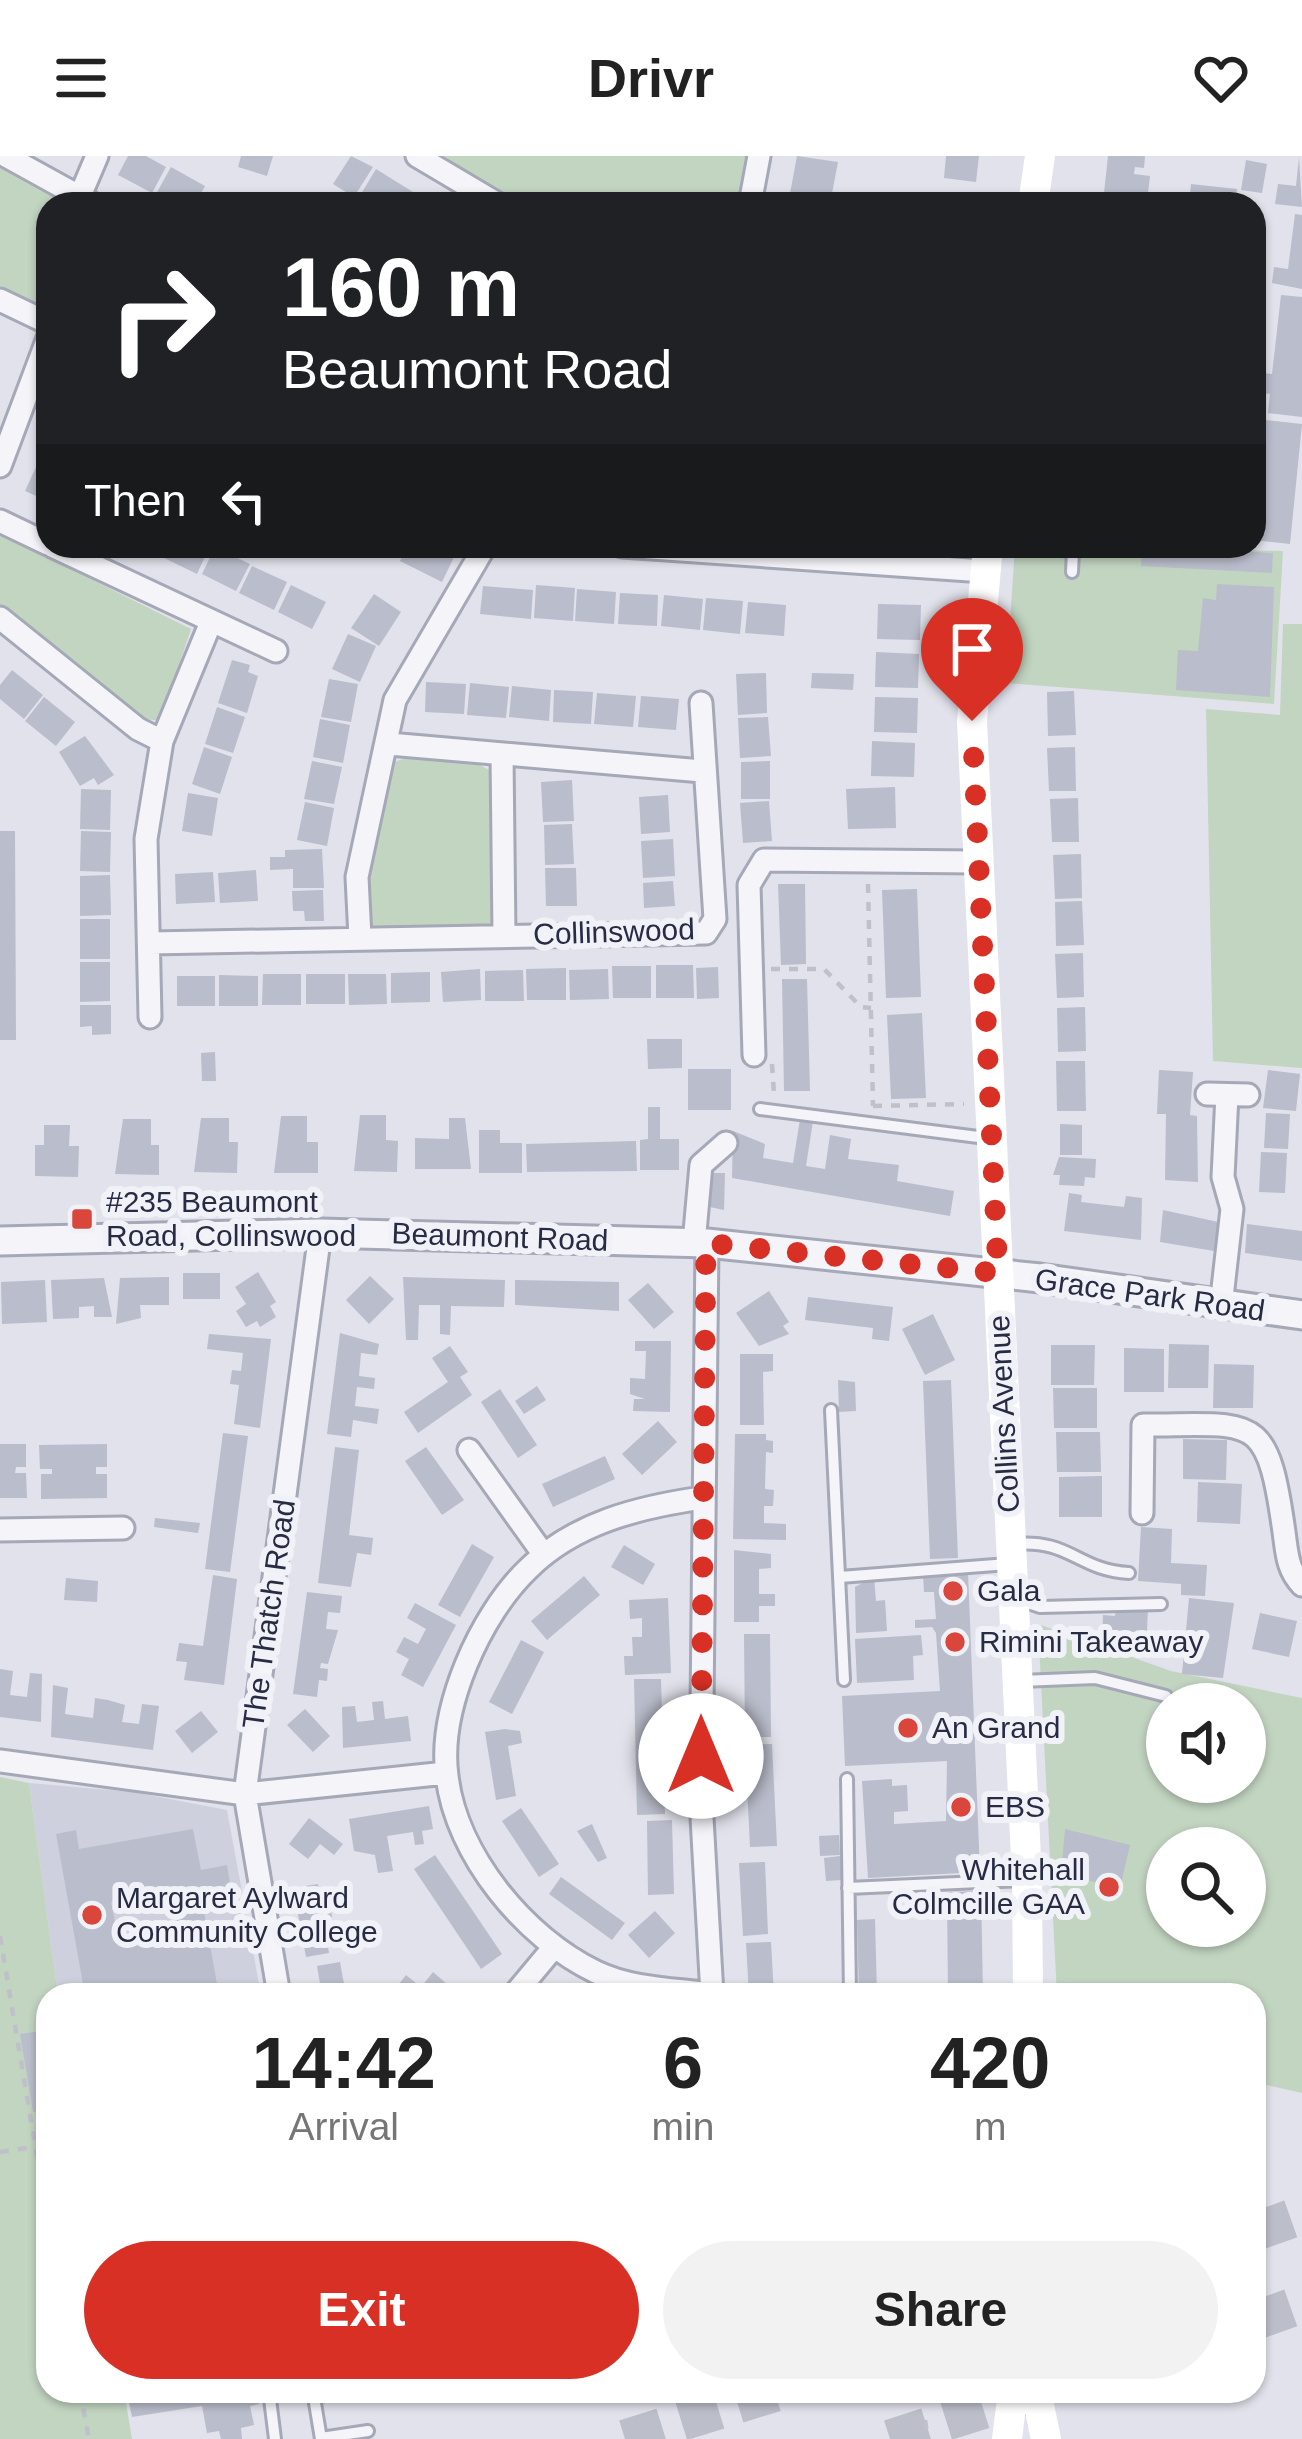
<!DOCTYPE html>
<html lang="en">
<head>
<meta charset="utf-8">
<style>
	:root { --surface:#fff; --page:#f2f2f2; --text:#222; --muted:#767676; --accent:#d93025 }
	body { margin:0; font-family:Arial,sans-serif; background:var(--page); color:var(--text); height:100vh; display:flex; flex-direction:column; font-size:45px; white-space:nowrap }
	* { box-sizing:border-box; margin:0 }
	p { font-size:39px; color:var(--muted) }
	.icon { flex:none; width:66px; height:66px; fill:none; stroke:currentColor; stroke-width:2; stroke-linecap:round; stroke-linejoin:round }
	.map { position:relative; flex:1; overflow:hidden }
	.side { position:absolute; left:36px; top:1827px; width:1230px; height:420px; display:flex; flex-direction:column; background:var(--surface); border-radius:36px; box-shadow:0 3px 9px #0004 }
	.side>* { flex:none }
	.top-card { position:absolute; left:36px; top:36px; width:1230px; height:366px; border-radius:36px; box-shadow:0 3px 9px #0004; background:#202124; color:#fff; overflow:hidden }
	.tools { position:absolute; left:1146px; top:1527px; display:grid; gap:24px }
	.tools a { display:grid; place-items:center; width:120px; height:120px; border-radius:50%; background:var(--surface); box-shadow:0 3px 9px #0004; font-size:60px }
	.pin { position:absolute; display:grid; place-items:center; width:102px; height:102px; color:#fff; margin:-123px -51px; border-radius:50% 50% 50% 0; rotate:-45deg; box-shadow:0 0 12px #0007 }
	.pin .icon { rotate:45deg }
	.me { position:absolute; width:132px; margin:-66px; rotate:0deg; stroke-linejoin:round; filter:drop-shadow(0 0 9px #0008) }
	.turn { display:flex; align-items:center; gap:42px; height:252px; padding:0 48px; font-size:54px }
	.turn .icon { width:156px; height:156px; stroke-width:2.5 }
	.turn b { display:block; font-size:84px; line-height:102px }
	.then { display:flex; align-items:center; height:114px; padding:0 48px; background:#0003; gap:24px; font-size:45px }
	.eta { display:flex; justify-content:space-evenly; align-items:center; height:204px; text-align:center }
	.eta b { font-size:72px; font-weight:700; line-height:84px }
	.cta { display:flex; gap:24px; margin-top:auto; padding:24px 48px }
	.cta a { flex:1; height:138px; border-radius:72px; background:var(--accent); color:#fff; font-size:48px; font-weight:700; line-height:138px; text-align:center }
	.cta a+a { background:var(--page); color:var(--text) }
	header { display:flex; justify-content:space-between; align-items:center; height:156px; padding:0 48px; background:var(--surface); font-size:54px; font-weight:700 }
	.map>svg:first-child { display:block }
	.built { fill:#ced1dd }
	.green { fill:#c2d5c1; fill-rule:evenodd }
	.building { fill:#babdcb; fill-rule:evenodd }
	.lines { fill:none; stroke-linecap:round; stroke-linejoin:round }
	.motorway-tunnel { stroke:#bcbeca; stroke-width:39; stroke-dasharray:39 20; stroke-linecap:butt }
	.service-casing { stroke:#a5a8b6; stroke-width:16 }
	.minor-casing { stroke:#a5a8b6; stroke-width:27 }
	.tertiary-casing { stroke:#a5a8b6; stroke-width:33 }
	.path { stroke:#bfc0ca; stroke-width:4.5; stroke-dasharray:9 9; stroke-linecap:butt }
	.service { stroke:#f4f4f9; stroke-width:10 }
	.minor { stroke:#f4f4f9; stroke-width:21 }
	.tertiary { stroke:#f4f4f9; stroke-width:27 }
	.secondary { stroke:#fff; stroke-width:30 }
	.route { stroke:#d93025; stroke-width:21; stroke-dasharray:0 37.8 }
	.poi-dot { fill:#da463b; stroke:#f1f2f8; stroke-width:4.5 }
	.labels { text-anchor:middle; stroke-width:12; stroke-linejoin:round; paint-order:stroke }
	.street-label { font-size:30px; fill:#272c44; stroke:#f1f2f8 }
	.poi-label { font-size:30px; fill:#272c44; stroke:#f1f2f8; text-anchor:start }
</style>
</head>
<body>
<header><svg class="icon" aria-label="menu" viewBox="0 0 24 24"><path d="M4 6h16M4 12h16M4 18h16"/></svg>Drivr<svg class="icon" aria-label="heart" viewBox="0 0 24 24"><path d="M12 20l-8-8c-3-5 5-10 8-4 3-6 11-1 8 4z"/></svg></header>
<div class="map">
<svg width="1302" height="2283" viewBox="0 0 1302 2283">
	<rect width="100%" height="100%" fill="#e1e2eb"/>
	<path class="built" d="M29 1627 133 1636 227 1654 261 1839H58Z"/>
	<path class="green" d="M444 0H747L738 48H517Z
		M0 8 70 48H48V155L0 130Z
		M0 378 191 473 160 565 139 562 0 450Z
		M1015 390 1283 395 1274 548 1006 527Z
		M1283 468H1302V912L1213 905 1206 553 1280 559Z
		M406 602 474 606 489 614 499 763 484 772 374 773C349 728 381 655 391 607Z
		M1038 1468 1171 1515 1302 1542V1937L1254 1926V1839H1057ZM1167 1548H1245V1626H1167ZM1167 1692H1245V1770H1167Z
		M0 1621 29 1627 58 1839H48V2235H124L132 2283H0Z"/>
	<path class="building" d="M128 0H146L166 11 152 37 118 19Z
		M241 0H273L267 20 238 11Z
		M351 0 373 11 354 41 333 28Z
		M797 0 838 6 830 48 789 43Z
		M946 0H979L976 26 944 22Z
		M1108 0H1145L1144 12 1135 11 1134 18 1150 20 1148 37H1104Z
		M1299 1 1302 51 1275 48 1278 28 1296 30Z
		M1246 4 1267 8 1262 37 1241 34Z
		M171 11 205 30 195 48H175L156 38Z
		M376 13 413 36 406 48 358 43Z
		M1191 28 1237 33 1236 43 1190 38Z
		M1295 58 1302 59V133L1272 127 1274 111 1288 113Z
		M1281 139 1302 141V261L1268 257 1270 238 1254 236V216L1272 218Z
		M1266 264 1302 268 1290 388 1254 384V331Z
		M42 298 48 301 43 343 25 335Z
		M168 390H210L197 418 162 401Z
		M408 390H442L456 397 442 426 400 405Z
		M1142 390 1273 397 1272 417 1141 410Z
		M215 391 250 408 236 435 202 418Z
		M252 410 287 426 274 454 239 437Z
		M1217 428 1274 431 1270 541 1176 534 1178 494 1198 495 1203 442 1216 444Z
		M291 429 326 446 312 473 278 456Z
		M536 429 575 432 573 465 534 462Z
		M483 430 533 434 531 463 480 458Z
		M577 433 616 436 614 468 575 465Z
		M620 437 658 439 657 470 618 468Z
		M374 438 401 456 379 490 351 472Z
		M664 439 703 443 700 474 661 470Z
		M706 442 743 445 740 478 703 474Z
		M748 446 786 449 784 480 745 477Z
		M878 448 921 449 920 484 877 483Z
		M348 478 376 490 360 526 332 513Z
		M876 496 919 498 918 532 875 531Z
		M232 504 250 509 248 516 258 520 247 557 218 547Z
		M12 514 43 539 24 563 0 543V529Z
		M766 517 767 557 738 559 736 518Z
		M812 517 854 518 853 534 811 532Z
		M329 523 358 528 351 566 321 561Z
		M426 526 466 528 464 558 425 556Z
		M470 527 509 531 506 562 467 559Z
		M512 530 551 534 549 565 509 561Z
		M554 534 593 536 591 568 553 566Z
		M1074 535 1076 579 1048 580 1047 536Z
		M597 537 636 540 633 571 594 568Z
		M641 540 679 543 676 574 638 571Z
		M44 541 75 566 56 590 25 565Z
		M875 541 918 542 917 577 874 576Z
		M217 551 245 561 233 597 205 588Z
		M768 561 771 600 740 602 738 562Z
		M320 563 350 569 343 607 313 601Z
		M85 580 114 619 98 629 94 622 80 630 59 596Z
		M872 585 915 587 914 621 871 620Z
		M204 591 232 601 220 638 192 628Z
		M1075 591 1076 635H1049L1047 592Z
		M312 605 342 611 334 648 304 643Z
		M770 605V643H741V606Z
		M572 624 574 665 543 666 541 626Z
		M895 631 896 672 848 673 846 633Z
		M81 633 111 634 110 674 80 673Z
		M188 637 218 642 212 680 182 675Z
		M668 639 670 676 641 678 639 641Z
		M1078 642 1079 686H1052L1050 643Z
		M769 645 772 685 743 687 740 647Z
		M305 646 334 652 327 690 297 684Z
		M572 668 574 708 545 709 544 669Z
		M0 675H15L16 884H0Z
		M81 675 111 676 110 716 80 715Z
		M673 683 675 720 643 722 641 685Z
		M322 693 324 732H293V713L270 714V701H285V694Z
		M1081 698 1082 742 1055 743 1053 699Z
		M545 712H576L577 750H546Z
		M256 714 258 745 220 747 218 717Z
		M213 716 215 746 176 748 175 718Z
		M110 719 111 759 80 760V720Z
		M673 725 675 750 644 752 643 727Z
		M778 728H805L806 808 781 809Z
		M917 733 921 841 886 842 882 734Z
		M323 734 324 765H305L304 755H293L292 735Z
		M1082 745 1084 789 1056 790 1055 746Z
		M80 763H110V803H80Z
		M1083 797 1084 841 1057 842 1055 798Z
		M80 806H110V845L80 846Z
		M656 809H693L694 842H656Z
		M612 810H651V842H613Z
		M718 811 719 842 697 843 696 812Z
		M566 812V844H527L526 813Z
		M480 813 481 844 443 846 441 816Z
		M608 813 609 843 570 844 569 814Z
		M523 814 524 845H485V815Z
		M430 816V846L391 847V817Z
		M263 818H301V849H262Z
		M306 818H345V848H306Z
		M348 818H386L387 848 349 849Z
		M219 819 258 820V850H219Z
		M177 820H215V850H177Z
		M782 823H807L810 935H784Z
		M80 849H111V878L92 879V870L80 871Z
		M1085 851 1086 895 1058 896 1057 852Z
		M922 857 926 942 891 943 887 859Z
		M647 883H682V912L648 913Z
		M215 896 216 925H202L201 897Z
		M1056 905H1085L1086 955H1057Z
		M688 913H731V954H688Z
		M1159 914 1193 916 1190 959 1197 960 1198 1026 1165 1024 1166 958H1157Z
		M1268 914 1300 918 1296 955 1263 952Z
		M648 951H660V983H679V1014H640V984L648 983Z
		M1266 957 1290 958 1288 993 1264 992Z
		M360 959H386V984L398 985 397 1016 354 1015Z
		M281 960H307V986H318V1017H274Z
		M201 962H229V986H238L237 1017 194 1016Z
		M449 962H465L471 1013H415V982L449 983Z
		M123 963H151V989H159V1019L115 1018Z
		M800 963 813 965 806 1010 825 1013 830 979 851 983 848 1003 899 1009 897 1025 954 1035 950 1060 732 1022 733 975 765 988 763 1002 793 1007Z
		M1060 968 1082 969V999H1060Z
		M44 969H70L69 990H79L78 1021 35 1020V989H44Z
		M479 974H500V987H522V1017H479Z
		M636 985 637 1015 527 1016 526 988Z
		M1261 996 1287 997 1285 1037 1259 1036Z
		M1059 1001 1096 1003 1095 1022 1085 1021 1084 1030 1059 1029 1060 1019H1053Z
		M706 1017H725L724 1054 705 1050Z
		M1069 1037 1082 1039 1081 1046 1124 1051 1126 1040 1142 1042 1141 1084 1064 1075Z
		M1163 1054 1223 1067 1220 1096 1160 1086Z
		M1247 1068 1302 1075V1105L1245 1097Z
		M258 1116 276 1146 270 1150 276 1161 260 1171 257 1165 246 1171 236 1155 246 1148 235 1131Z
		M183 1117H220V1143H183Z
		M370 1120 394 1143 369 1168 346 1144Z
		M169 1121V1149H140L141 1162 116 1168 120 1122Z
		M403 1121 505 1124 504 1151 451 1150 450 1179 440 1178V1149H419L418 1184H406Z
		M104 1122 112 1161H94V1150L79 1151V1162L53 1163 51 1124Z
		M45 1124 47 1166 2 1168 1 1126Z
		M515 1124 619 1126V1155L515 1149Z
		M648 1127 674 1156 654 1173 628 1144Z
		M769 1135 789 1166 783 1170 789 1178 759 1190 736 1157Z
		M808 1141 893 1151 889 1185 872 1183 873 1172 805 1164Z
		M933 1158 955 1204 925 1219 902 1173Z
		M340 1177 379 1188 377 1199 361 1197 359 1220 375 1222 374 1233 357 1231 355 1250 379 1253 377 1268 353 1264 351 1281 327 1278Z
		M209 1178 271 1183 260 1272 234 1268 239 1229 230 1228 232 1214 241 1215 243 1197 207 1193Z
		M635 1185H671L670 1256 633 1255 634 1243H645L630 1238V1222L645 1223 646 1195H635Z
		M1169 1188 1209 1189 1208 1232H1168Z
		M1051 1189H1095L1094 1229H1051Z
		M450 1190 468 1216 460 1221 472 1239 418 1277 404 1256 448 1226 432 1202Z
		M1124 1192 1164 1193V1236H1124Z
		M740 1198H773V1215L763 1216 764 1269H740Z
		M1214 1208 1254 1209 1253 1252H1213Z
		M838 1224 855 1226 856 1255 839 1256Z
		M951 1224 958 1402 930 1403 923 1225Z
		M537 1230 546 1244 524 1258 515 1245Z
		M1053 1232H1097V1272H1054Z
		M500 1233 537 1289 518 1302 481 1246Z
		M658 1265 677 1286 642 1319 622 1298Z
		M1056 1276H1100L1101 1316H1057Z
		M223 1277 248 1280 230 1416 205 1413Z
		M735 1278H766V1284L773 1285V1297L766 1296 765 1333 774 1334 773 1350H764V1367L786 1368V1384L733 1383Z
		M1183 1283 1227 1284 1226 1324 1183 1323Z
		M0 1288H26V1311H16L15 1317H26L27 1342H0Z
		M107 1288V1311H96V1318H107V1342L41 1343V1318H52V1313H40L39 1289Z
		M335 1291 359 1294 349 1379 373 1382 371 1399 357 1397 351 1431 318 1427Z
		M426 1291 464 1344 442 1359 405 1305Z
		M605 1300 615 1323 553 1351 542 1328Z
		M1102 1320V1361H1059V1321Z
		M1198 1326 1242 1328 1240 1368 1197 1366Z
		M155 1362 200 1367 198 1377 154 1371Z
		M1141 1371 1172 1373 1171 1407 1207 1409 1205 1440 1181 1439V1428L1138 1425Z
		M472 1388 494 1401 460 1461 438 1449Z
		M624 1389 655 1408 643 1429 611 1411Z
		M734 1394 771 1398V1412L759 1413V1438H775V1450H759V1466H734Z
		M968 1416 980 1716 868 1722 862 1625 892 1623V1630L907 1629 908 1655 894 1656V1668L946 1665 947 1605 845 1610 842 1540 940 1535 936 1477 932 1471 915 1472V1464L936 1463 934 1436H924L923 1418Z
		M213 1419 237 1423 224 1529 184 1524 187 1506 176 1505 179 1487 203 1490Z
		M584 1420 600 1439 547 1484 531 1465Z
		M874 1421 876 1445 885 1444 887 1475 856 1477 855 1431Z
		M66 1422 98 1425 97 1446 64 1444Z
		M307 1436 342 1440 340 1457 328 1456 326 1473 338 1474 328 1508 321 1507 320 1512 328 1513 327 1525 319 1524 317 1541 293 1538Z
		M668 1442 671 1517 625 1519 624 1500H633L632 1481H642V1462L630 1463 629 1444Z
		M1189 1442 1234 1447 1223 1522 1182 1518Z
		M415 1447 456 1469 423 1531 401 1519 409 1503 396 1496 404 1481 418 1488 426 1473 407 1462Z
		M1116 1451 1148 1452 1146 1498 1115 1497V1486L1102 1485 1103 1459 1115 1460Z
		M1260 1457 1297 1465 1289 1501 1252 1493Z
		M744 1478H770L771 1581H745Z
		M921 1479 923 1499 913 1500 914 1524 857 1527 855 1483Z
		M521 1484 544 1496 512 1558 489 1546Z
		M0 1513 13 1515 10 1539 27 1541 30 1517 42 1518 41 1566 0 1561Z
		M634 1523H661L665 1658 637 1659Z
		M53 1529 68 1532 65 1558 93 1562 95 1542 108 1544 125 1549 122 1566 139 1568 142 1548 159 1550 153 1594 51 1581Z
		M383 1545 385 1563 408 1560 411 1585 343 1592 342 1551 355 1550 357 1566 374 1564 372 1546Z
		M305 1553 330 1580 313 1596 287 1569Z
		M201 1555 218 1576 192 1597 175 1575Z
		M505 1573 520 1575 522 1587 508 1590 516 1640 496 1644 485 1576Z
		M772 1588 777 1690 750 1691 745 1589Z
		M429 1650 433 1673 422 1675 424 1688 415 1689 413 1676 387 1680 393 1715 378 1717 375 1699 354 1695 349 1663Z
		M521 1652 559 1708 539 1721 502 1665Z
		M309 1662 343 1688 334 1699 320 1688 308 1703 289 1688Z
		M672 1664 674 1738 648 1739 647 1665Z
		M592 1668 607 1702 598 1706 577 1675Z
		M193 1673 201 1714 227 1709 231 1733 201 1739 219 1839H188L186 1829 153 1839H85L56 1678 76 1674 79 1693ZM168 1736 175 1771 118 1782 111 1746Z
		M1065 1673 1130 1689 1120 1732 1061 1718Z
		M839 1679 840 1699 820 1700 819 1680Z
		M435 1699 502 1798 481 1813 414 1713Z
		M840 1700 842 1724 826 1725 824 1702Z
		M765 1706 768 1778 743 1780 739 1707Z
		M561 1721 625 1767 612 1784 549 1738Z
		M318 1728 321 1748 330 1746 332 1761 323 1762 329 1797 306 1801 293 1732Z
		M981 1735 983 1839H948L947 1736Z
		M655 1755 675 1777 649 1802 628 1779Z
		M875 1763 877 1839H859L857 1764Z
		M771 1786 774 1839H749L746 1787Z
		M340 1806 346 1839H322L317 1810Z
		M433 1816 460 1839H402L395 1833 406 1819 421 1831Z
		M48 1874V1953L33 1956 20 1878Z
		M186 2235H256L259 2248 250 2250 254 2269 241 2272 242 2283H221L219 2275 207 2277 202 2250 132 2261 128 2241Z"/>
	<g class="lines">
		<path class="motorway-tunnel" d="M1254 2076 1302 2059
			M1254 2165 1302 2148
			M625 2283 779 2235
			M890 2283 1041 2235"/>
		<g class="service-casing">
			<path id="service" d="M1014 390 1073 395 1072 416
				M760 953 986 982
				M831 1254 844 1524
				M1014 1388C1071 1383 1077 1414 1129 1417
				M840 1421 1008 1408
				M1016 1443 1040 1451 1161 1448
				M1021 1525 1095 1522 1166 1540
				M847 1623 850 1839
				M848 1732 1024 1724
				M269 2235 275 2283
				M313 2235 321 2283
				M321 2282 368 2275"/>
		</g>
		<g class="minor-casing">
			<path id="minor" d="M6 0 93 48
				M417 0 498 48
				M80 40 97 0
				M750 48 759 0
				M0 144 48 167
				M0 310 48 182
				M0 365 48 388
				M52 390 276 495
				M622 390 984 415
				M0 462 138 573 162 585
				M389 588 702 615
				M502 599 504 780
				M360 782 357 721 395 544 485 390
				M150 787 706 777 715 763 701 547
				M150 861 146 683 162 585 211 466
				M754 899 749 729 764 704 977 706
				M1207 938 1248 939
				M694 1087 701 1009 726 987
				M707 1087 701 1644 712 1839
				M1221 1150 1232 1053 1223 1021 1227 939
				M469 1294 544 1399
				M702 1342C639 1351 574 1367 528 1413 480 1459 438 1553 447 1620 456 1699 525 1782 596 1816 631 1833 674 1833 712 1838
				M1142 1357 1143 1269C1255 1269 1267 1254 1284 1376 1287 1397 1287 1413 1302 1429
				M0 1374 123 1372
				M0 1605 245 1638 446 1617
				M279 1839 245 1638 320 1077
				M514 1839 554 1791"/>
		</g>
		<g class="tertiary-casing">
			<path id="tertiary" d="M0 1085 320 1077 707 1087 1040 1122 1302 1159"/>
		</g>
		<path class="path" d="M868 728 873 950
			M771 813H824L861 851 871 852
			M772 908 774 938
			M873 950 964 948
			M0 1780 48 2066
			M0 1996 33 1991
			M80 2235 89 2283
			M925 2264 928 2283"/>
		<use href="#service" class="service"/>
		<use href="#minor" class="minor"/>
		<use href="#tertiary" class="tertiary"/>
		<path class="secondary" d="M1033 48 1040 0
			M988 390 972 565 1027 1723 1028 1839
			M1036 2235 1046 2283
			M1007 2283 1013 2235"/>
	</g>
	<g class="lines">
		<path class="route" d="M701 1600 706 1087 998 1117 972 565"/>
	</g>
	<g class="poi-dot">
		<rect x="70" y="1051" width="24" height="24" rx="6"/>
		<circle cx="953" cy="1435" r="12"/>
		<circle cx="955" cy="1486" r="12"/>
		<circle cx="908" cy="1572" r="12"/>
		<circle cx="961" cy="1651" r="12"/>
		<circle cx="1109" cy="1731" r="12"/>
		<circle cx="92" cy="1759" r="12"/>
	</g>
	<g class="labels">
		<g class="street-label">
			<text transform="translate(614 776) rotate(-2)" y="10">Collinswood</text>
			<text transform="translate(500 1081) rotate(2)" y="10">Beaumont Road</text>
			<text transform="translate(1150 1139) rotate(8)" y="10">Grace Park Road</text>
			<text transform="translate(1004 1258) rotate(-93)" y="10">Collins Avenue</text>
			<text transform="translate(269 1458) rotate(-82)" y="10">The Thatch Road</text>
		</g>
		<g class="poi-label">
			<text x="106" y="1056">#235 Beaumont<tspan x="106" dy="34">Road, Collinswood</tspan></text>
			<text x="977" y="1445">Gala</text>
			<text x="979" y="1496">Rimini Takeaway</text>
			<text x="932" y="1582">An Grand</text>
			<text x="985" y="1661">EBS</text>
			<text x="1085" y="1724" text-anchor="end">Whitehall<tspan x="1085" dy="34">Colmcille GAA</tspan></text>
			<text x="116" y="1752">Margaret Aylward<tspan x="116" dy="34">Community College</tspan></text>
		</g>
	</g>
</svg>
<div class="tools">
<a><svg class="icon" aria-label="sound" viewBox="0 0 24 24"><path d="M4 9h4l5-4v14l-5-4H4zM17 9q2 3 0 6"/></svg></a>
<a><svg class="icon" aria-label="search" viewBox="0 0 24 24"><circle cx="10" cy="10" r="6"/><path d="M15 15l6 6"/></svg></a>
</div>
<div class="pin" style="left:972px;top:565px;background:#d93025"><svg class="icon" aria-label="arrive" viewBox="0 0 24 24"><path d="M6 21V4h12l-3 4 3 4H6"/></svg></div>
<svg class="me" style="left:701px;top:1600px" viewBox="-20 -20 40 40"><circle r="19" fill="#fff"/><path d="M0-13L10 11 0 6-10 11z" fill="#d93025"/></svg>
<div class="top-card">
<div class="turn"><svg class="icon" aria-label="right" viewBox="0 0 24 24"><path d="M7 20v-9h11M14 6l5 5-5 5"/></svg><div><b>160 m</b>Beaumont Road</div></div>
<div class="then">Then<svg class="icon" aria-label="left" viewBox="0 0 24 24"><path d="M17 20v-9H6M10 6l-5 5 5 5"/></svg></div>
</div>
<section class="side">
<div class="eta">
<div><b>14:42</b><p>Arrival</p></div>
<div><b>6</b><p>min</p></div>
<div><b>420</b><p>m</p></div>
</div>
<div class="cta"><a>Exit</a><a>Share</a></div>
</section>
</div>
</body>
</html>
